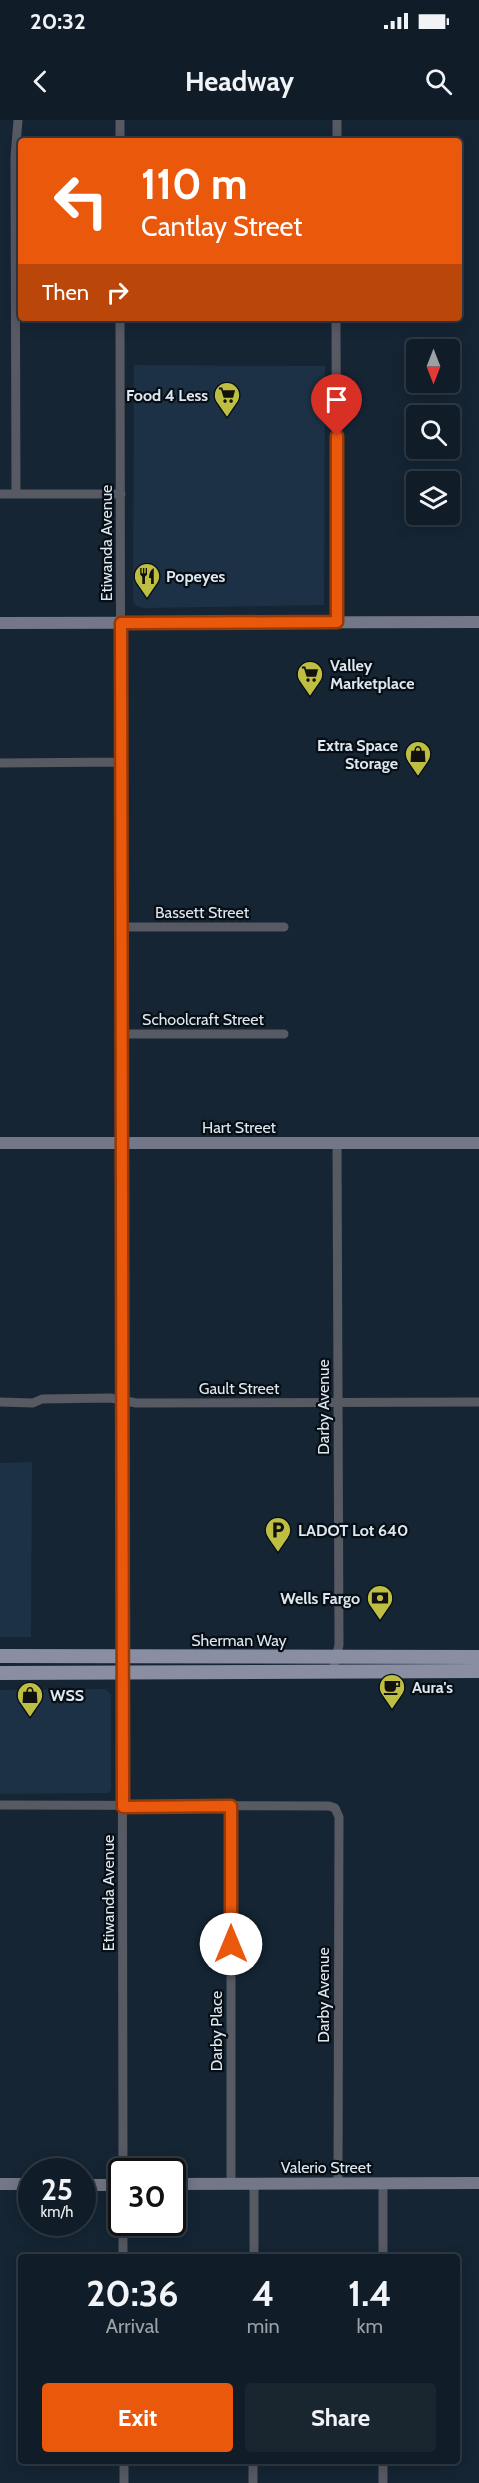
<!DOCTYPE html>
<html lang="en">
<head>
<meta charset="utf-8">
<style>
	:root { --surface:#101c27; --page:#19252f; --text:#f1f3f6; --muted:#9ca1a7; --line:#303a44; --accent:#ea580c }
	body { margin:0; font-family:Cabin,sans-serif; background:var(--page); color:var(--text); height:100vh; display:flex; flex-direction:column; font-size:22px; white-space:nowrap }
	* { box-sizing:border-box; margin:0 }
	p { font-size:20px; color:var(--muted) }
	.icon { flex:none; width:33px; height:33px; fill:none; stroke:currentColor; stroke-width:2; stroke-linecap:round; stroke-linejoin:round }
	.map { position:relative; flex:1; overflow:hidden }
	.details { position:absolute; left:18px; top:2134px; width:442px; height:210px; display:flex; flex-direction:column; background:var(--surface); border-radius:6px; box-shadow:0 3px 15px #0003,0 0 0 2px var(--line) }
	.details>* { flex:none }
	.guide { position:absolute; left:18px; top:18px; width:444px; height:183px; border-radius:6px; box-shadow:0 3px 15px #0003,0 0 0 2px var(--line); background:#ea580c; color:#fff; overflow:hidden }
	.needle { width:39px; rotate:180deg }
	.buttons { position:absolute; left:406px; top:219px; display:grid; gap:12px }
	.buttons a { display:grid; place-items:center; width:54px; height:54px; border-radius:6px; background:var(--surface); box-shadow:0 3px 15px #0003,0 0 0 2px var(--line); font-size:30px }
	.speed { position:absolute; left:18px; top:2038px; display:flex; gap:12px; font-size:30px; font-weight:700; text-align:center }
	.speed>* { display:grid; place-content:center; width:78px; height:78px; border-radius:50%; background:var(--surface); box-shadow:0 3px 15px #0003,0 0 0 2px var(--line); line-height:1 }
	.speed small { font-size:15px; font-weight:400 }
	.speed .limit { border:3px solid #111; border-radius:9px; background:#fff; color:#111 }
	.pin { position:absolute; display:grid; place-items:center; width:51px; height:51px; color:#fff; margin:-62px -26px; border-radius:50% 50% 50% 0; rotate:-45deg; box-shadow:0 0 6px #0007 }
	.pin .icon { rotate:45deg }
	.me { position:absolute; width:66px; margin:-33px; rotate:0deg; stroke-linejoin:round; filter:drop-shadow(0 0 4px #0008) }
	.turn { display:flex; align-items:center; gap:21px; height:126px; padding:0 24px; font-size:27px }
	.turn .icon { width:78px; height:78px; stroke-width:2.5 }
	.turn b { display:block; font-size:42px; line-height:51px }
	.then { display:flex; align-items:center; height:57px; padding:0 24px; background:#0003; gap:12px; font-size:22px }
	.eta { display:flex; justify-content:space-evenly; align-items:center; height:102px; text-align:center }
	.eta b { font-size:36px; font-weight:800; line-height:42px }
	.action { display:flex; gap:12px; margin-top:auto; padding:12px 24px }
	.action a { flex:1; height:69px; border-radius:6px; background:var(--accent); color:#fff; font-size:24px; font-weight:800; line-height:69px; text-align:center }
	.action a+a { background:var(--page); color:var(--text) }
	.status { display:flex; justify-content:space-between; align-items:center; height:42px; padding:0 30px; background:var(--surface); direction:ltr }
	.status svg { height:16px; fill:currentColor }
	header { display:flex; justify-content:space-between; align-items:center; height:78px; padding:0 24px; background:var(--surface); font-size:27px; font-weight:800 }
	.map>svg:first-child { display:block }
	.built { fill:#1c3145 }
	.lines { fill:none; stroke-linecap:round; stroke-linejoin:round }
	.street { stroke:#575963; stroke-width:9 }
	.secondary { stroke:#737787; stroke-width:12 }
	.primary { stroke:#898ea2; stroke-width:14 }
	.route-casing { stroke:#983908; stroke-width:15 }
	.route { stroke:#ea580c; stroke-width:10 }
	.labels { text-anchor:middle; stroke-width:4.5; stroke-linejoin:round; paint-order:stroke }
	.poi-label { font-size:16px; font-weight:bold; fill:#dde7f1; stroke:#070e14; text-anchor:start }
	.street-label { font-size:16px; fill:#dde7f1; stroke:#070e14 }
</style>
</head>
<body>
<div class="status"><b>20:32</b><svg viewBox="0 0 49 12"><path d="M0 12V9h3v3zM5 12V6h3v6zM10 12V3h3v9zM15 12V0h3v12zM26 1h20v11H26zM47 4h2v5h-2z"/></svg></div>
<header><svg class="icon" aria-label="back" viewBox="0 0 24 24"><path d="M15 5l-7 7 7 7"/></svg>Headway<svg class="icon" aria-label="search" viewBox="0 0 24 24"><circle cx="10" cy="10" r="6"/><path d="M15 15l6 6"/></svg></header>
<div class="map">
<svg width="479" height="2363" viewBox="0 0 479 2363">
	<rect width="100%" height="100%" fill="#152534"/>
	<path class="built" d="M134 245 325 246 324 485 144 488 135 485 133 481Z
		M32 1342 31 1517H0V1343Z
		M105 1569 111 1574V1670L109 1673 0 1674V1570Z"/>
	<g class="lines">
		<path class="street" d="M120 0V21
			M337 0V21
			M120 198 123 2052
			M336 198 337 503
			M0 374H121
			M16 374 15 37 18 0
			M0 643 121 642
			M121 807H284
			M122 914H284
			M0 1282 33 1283 42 1279 111 1278 136 1283 479 1282
			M333 1551 339 1525 337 1023
			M0 1685 329 1686 335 1688 339 1697 338 2063
			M231 1686V2064
			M123 2103V2138
			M254 2138V2064
			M383 2138V2063
			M124 2342V2363
			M383 2342V2363
			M253 2363V2342"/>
		<path class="secondary" d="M0 503 479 502
			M0 1023H479
			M0 2064H32
			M172 2064 479 2063
			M82 2065H122"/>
		<path class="primary" d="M0 1536 479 1537
			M0 1553 479 1551"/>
	</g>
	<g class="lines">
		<g class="route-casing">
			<path id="route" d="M231 1824V1686L123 1687 121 503 337 502V316"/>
		</g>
		<use href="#route" class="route"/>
	</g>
	<defs>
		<g id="supermarket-pin" transform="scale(1.35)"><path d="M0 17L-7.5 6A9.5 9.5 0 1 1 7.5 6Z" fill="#bebf42" stroke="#070e14"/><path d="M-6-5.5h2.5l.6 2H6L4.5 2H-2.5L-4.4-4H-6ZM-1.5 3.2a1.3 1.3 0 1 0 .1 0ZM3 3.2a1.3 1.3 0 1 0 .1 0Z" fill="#111"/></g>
		<g id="restaurant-pin" transform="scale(1.35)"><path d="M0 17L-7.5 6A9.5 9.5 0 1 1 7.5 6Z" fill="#bebf42" stroke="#070e14"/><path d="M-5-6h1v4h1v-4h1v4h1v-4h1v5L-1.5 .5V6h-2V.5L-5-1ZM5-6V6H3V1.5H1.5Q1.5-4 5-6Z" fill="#111"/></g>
		<g id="shop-pin" transform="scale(1.35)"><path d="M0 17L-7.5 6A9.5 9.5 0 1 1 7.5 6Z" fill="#bebf42" stroke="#070e14"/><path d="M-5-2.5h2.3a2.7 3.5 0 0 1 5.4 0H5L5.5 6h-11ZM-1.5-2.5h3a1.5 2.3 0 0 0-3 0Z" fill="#111"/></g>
		<g id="parking-pin" transform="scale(1.35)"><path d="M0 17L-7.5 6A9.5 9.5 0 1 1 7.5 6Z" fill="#bebf42" stroke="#070e14"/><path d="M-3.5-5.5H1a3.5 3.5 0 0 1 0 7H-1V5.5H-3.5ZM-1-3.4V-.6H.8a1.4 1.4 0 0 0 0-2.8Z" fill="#111"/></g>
		<g id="bank-pin" transform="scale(1.35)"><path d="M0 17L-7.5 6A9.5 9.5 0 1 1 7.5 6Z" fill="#bebf42" stroke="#070e14"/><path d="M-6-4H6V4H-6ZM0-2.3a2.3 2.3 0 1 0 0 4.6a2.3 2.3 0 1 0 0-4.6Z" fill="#111"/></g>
		<g id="cafe-pin" transform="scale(1.35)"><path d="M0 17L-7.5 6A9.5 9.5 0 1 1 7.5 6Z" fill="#bebf42" stroke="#070e14"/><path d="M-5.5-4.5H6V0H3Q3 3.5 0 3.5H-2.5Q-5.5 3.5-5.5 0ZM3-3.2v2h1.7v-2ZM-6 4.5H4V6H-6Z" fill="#111"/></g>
	</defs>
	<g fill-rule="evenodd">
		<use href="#supermarket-pin" x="227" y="275"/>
		<use href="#restaurant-pin" x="147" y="456"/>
		<use href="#supermarket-pin" x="310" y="554"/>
		<use href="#shop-pin" x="418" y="634"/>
		<use href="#parking-pin" x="278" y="1410"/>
		<use href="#bank-pin" x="380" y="1478"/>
		<use href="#cafe-pin" x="392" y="1567"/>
		<use href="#shop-pin" x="30" y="1575"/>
	</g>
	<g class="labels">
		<g class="poi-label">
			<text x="208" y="281" text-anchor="end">Food 4 Less</text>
			<text x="166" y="462">Popeyes</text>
			<text x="330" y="551">Valley<tspan x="330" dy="18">Marketplace</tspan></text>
			<text x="398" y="631" text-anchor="end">Extra Space<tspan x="398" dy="18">Storage</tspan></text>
			<text x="298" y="1416">LADOT Lot 640</text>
			<text x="360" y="1484" text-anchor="end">Wells Fargo</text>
			<text x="412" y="1573">Aura's</text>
			<text x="50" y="1581">WSS</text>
		</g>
		<g class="street-label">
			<text transform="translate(106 423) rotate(-90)" y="6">Etiwanda Avenue</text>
			<text x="202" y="798">Bassett Street</text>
			<text x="203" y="905">Schoolcraft Street</text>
			<text x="239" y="1013">Hart Street</text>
			<text x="239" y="1274">Gault Street</text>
			<text transform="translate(323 1287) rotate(-90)" y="6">Darby Avenue</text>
			<text x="239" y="1526">Sherman Way</text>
			<text transform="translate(108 1773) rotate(-90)" y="6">Etiwanda Avenue</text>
			<text transform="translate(323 1875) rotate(-90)" y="6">Darby Avenue</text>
			<text transform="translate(216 1911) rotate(-90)" y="6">Darby Place</text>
			<text x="326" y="2053">Valerio Street</text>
		</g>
	</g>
</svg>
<div class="buttons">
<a><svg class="needle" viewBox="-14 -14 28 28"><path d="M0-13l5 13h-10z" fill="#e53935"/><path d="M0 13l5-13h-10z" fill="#9ca1a7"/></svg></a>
<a><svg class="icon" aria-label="search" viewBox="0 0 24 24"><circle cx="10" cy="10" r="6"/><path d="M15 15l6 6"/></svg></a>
<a><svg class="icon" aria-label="layers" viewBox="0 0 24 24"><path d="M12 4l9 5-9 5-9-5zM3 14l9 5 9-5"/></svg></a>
</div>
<div class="speed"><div>25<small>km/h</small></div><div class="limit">30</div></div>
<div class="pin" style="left:337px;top:316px;background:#d93025"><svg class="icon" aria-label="arrive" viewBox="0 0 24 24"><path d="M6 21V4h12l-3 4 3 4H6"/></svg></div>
<svg class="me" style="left:231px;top:1824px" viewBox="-20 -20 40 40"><circle r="19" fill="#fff"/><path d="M0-13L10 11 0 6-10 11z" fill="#ea580c"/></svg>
<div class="guide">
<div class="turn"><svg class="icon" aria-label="left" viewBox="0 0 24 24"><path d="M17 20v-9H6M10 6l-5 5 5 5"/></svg><div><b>110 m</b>Cantlay Street</div></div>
<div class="then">Then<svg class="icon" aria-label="right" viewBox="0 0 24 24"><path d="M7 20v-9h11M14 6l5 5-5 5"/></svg></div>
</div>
<section class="details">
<div class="eta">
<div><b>20:36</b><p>Arrival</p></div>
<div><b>4</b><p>min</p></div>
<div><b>1.4</b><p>km</p></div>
</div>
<div class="action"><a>Exit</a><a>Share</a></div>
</section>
</div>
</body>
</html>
